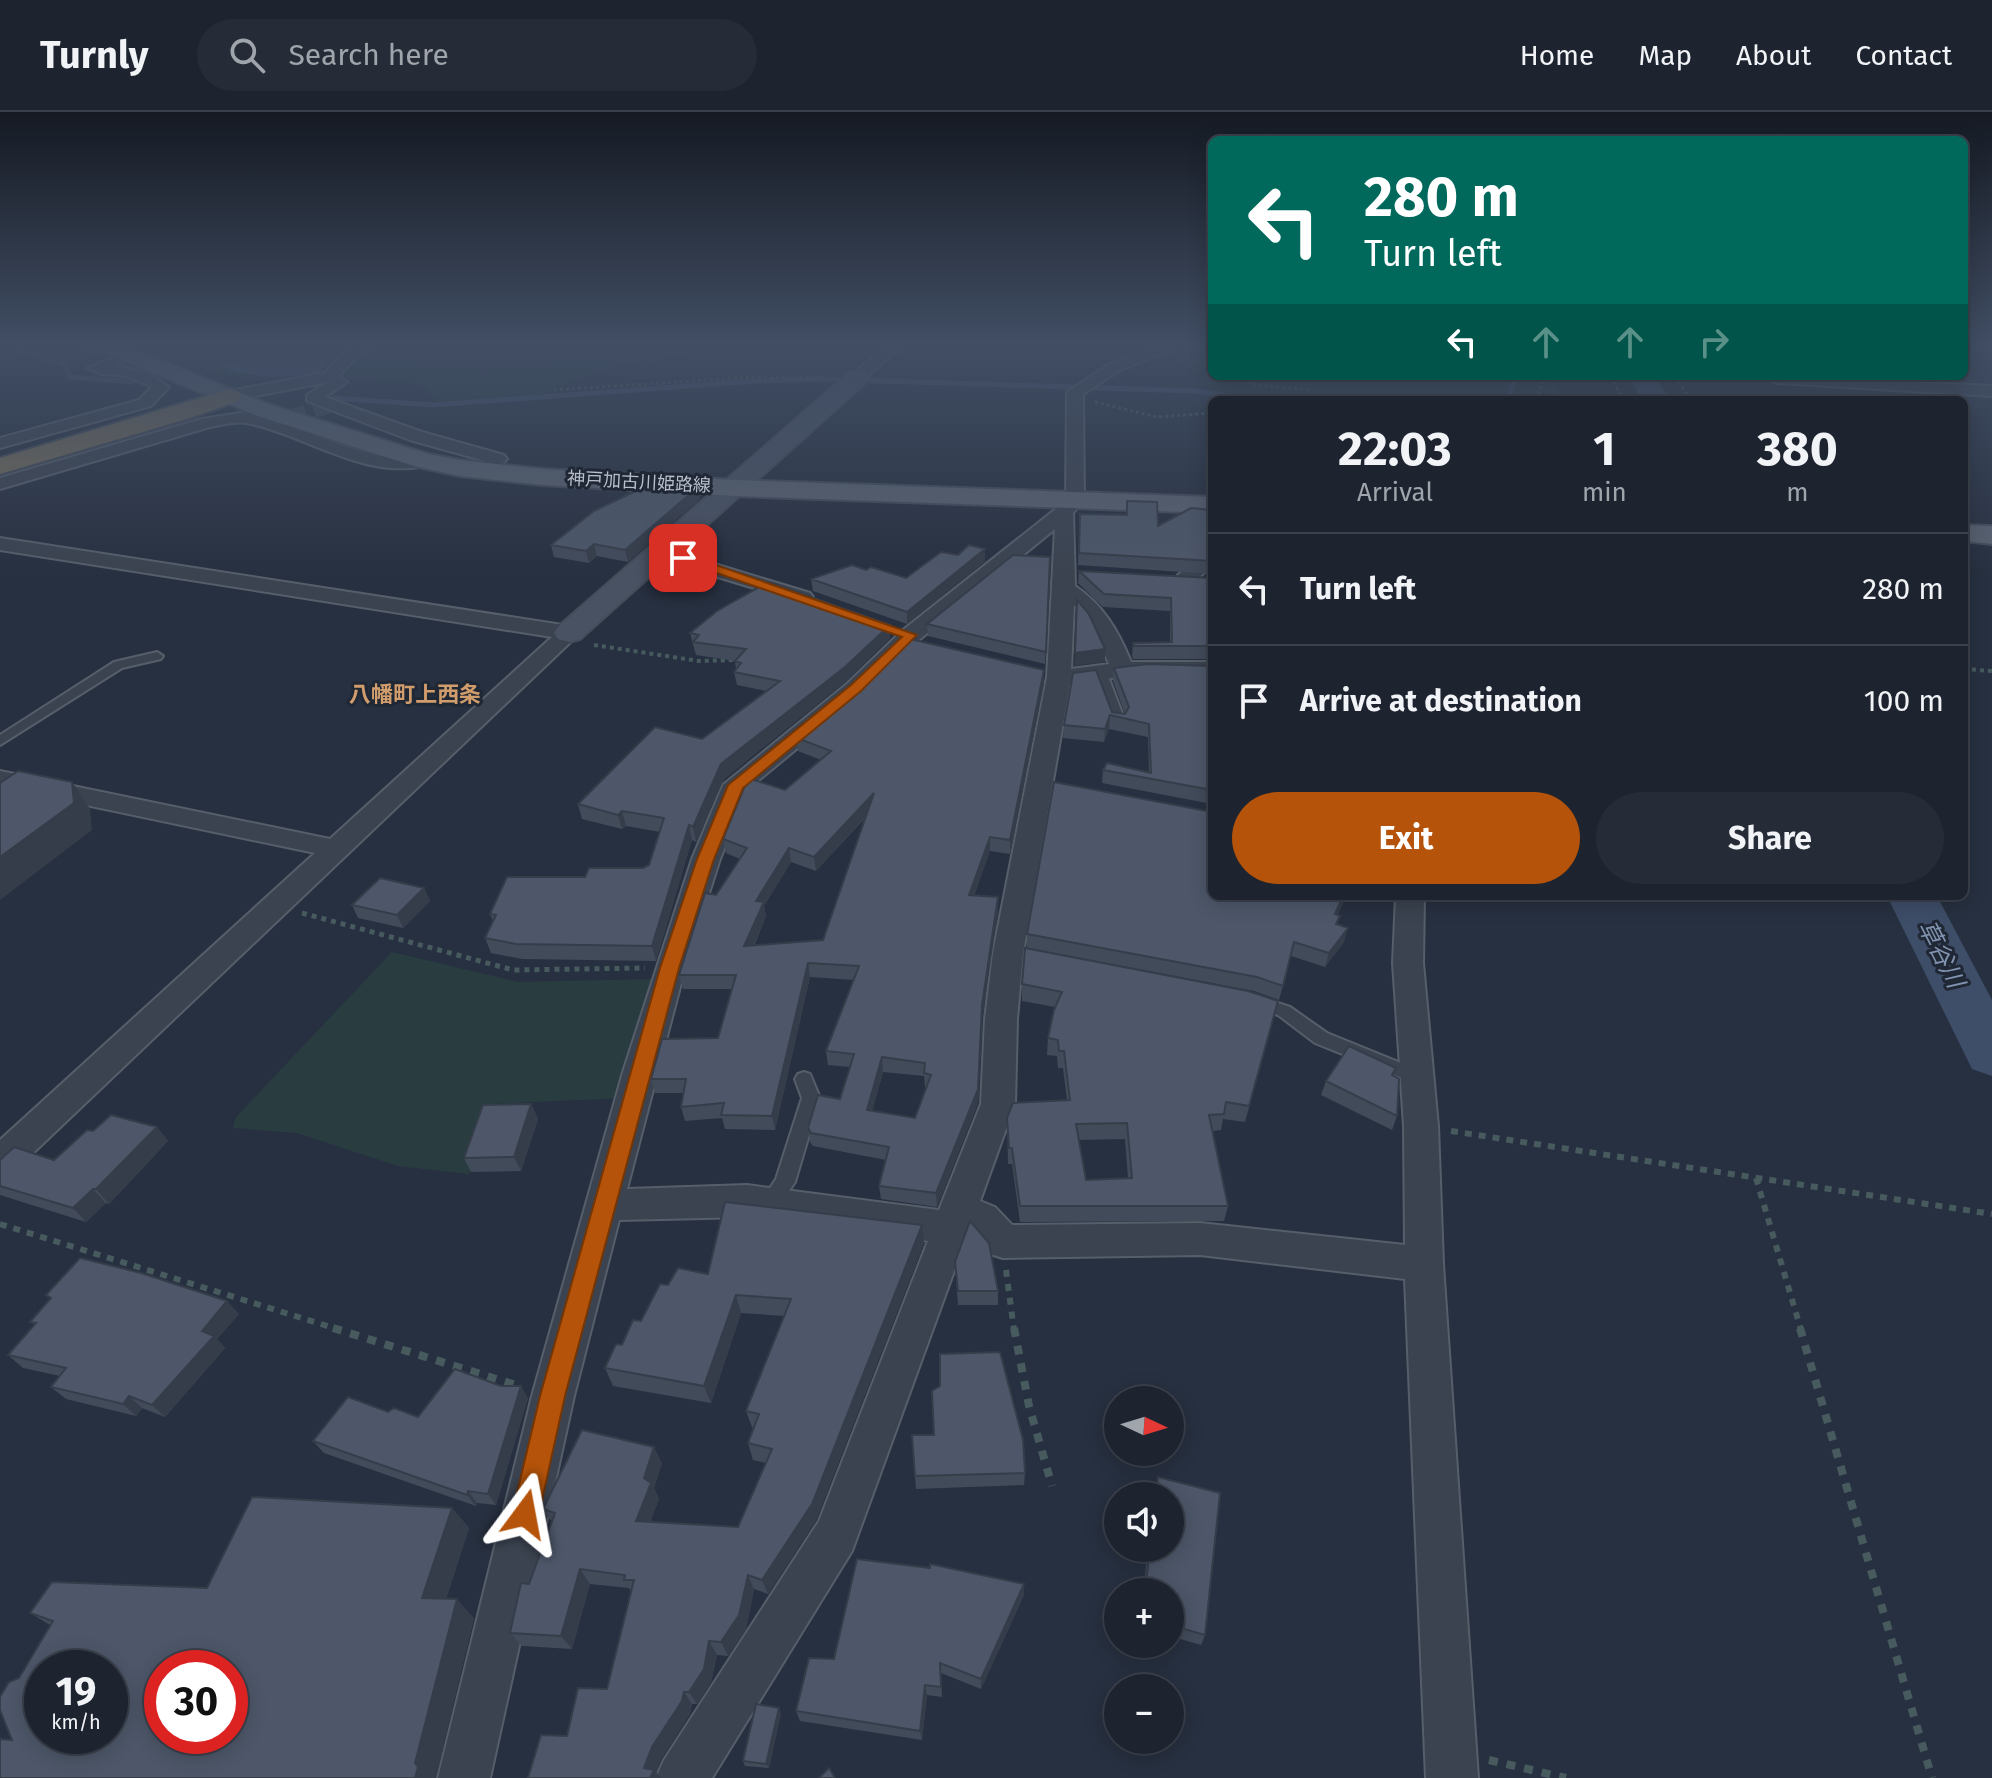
<!DOCTYPE html>
<html lang="en">
<head>
<meta charset="utf-8">
<style>
	:root { --surface:#1d2430; --page:#252c38; --text:#f1f3f6; --muted:#a0a4ab; --line:#3b414c; --accent:#b45309 }
	body { margin:0; font-family:"Fira Sans","Noto Sans JP",sans-serif; background:var(--page); color:var(--text); height:100vh; display:flex; flex-direction:column; font-size:30px; white-space:nowrap }
	* { box-sizing:border-box; margin:0 }
	p { font-size:26px; color:var(--muted) }
	.icon { flex:none; width:44px; height:44px; fill:none; stroke:currentColor; stroke-width:2; stroke-linecap:round; stroke-linejoin:round }
	.map { position:relative; flex:1; overflow:hidden }
	.side { position:absolute; left:1208px; top:284px; width:760px; height:504px; display:flex; flex-direction:column; background:var(--surface); border-radius:12px; box-shadow:0 4px 20px #0003,0 0 0 2px var(--line) }
	.side>* { flex:none }
	.banner { position:absolute; left:1208px; top:24px; width:760px; height:244px; border-radius:12px; box-shadow:0 4px 20px #0003,0 0 0 2px var(--line); background:#00695c; color:#fff; overflow:hidden }
	.needle { width:52px; rotate:94deg }
	.controls { position:absolute; left:1104px; top:1274px; display:grid; gap:16px }
	.controls a { display:grid; place-items:center; width:80px; height:80px; border-radius:50%; background:var(--surface); box-shadow:0 4px 20px #0003,0 0 0 2px var(--line); font-size:40px }
	.speed { position:absolute; left:24px; top:1538px; display:flex; gap:16px; font-size:40px; font-weight:700; text-align:center }
	.speed>* { display:grid; place-content:center; width:104px; height:104px; border-radius:50%; background:var(--surface); box-shadow:0 4px 20px #0003,0 0 0 2px var(--line); line-height:1 }
	.speed small { font-size:20px; font-weight:400 }
	.speed .limit { border:12px solid #d22; background:#fff; color:#111 }
	.pin { position:absolute; display:grid; place-items:center; width:68px; height:68px; color:#fff; margin:-34px; border-radius:16px; box-shadow:0 4px 12px #0006 }
	.me { position:absolute; width:88px; margin:-44px; rotate:13deg; stroke-linejoin:round; filter:drop-shadow(0 0 6px #0008) }
	.turn { display:flex; align-items:center; gap:28px; height:168px; padding:0 24px; font-size:36px }
	.turn .icon { width:104px; height:104px; stroke-width:2.5 }
	.turn b { display:block; font-size:56px; line-height:68px }
	.lanes { display:flex; align-items:center; height:76px; padding:0 24px; background:#0003; justify-content:center; gap:40px; direction:ltr }
	.lanes .off { opacity:.35 }
	.eta { display:flex; justify-content:space-evenly; align-items:center; height:136px; text-align:center }
	.eta b { font-size:48px; font-weight:700; line-height:56px }
	.cta { display:flex; gap:16px; margin-top:auto; padding:16px 24px }
	.cta a { flex:1; height:92px; border-radius:48px; background:var(--accent); color:#fff; font-size:32px; font-weight:700; line-height:92px; text-align:center }
	.cta a+a { background:var(--page); color:var(--text) }
	ul { padding:0; list-style:none }
	li { display:flex; align-items:center; gap:24px; height:112px; padding:0 24px; border-top:2px solid var(--line) }
	li div { flex:1 }
	li b { display:block; font-size:30px }
	li em { font-style:normal }
	header { display:flex; align-items:center; gap:48px; box-sizing:border-box; height:112px; padding:0 40px; background:var(--surface); border-bottom:2px solid var(--line) }
	header strong { font-size:38px }
	nav { display:flex; gap:44px; margin-inline-start:auto; font-size:28px }
	.search { width:560px; height:72px; background:var(--page); display:flex; align-items:center; gap:20px; box-sizing:border-box; padding:0 28px; border-radius:44px; color:var(--muted); font-size:30px }
	.map>svg:first-child { display:block }
	.green { fill:#293d41 }
	.water { fill:#3e4d68 }
	.lines { fill:none; stroke-linecap:round; stroke-linejoin:round }
	.stream { stroke:#3e4d68; stroke-width:5 }
	.river { fill:#3e4d68; fill-rule:evenodd }
	.street-tunnel { stroke:#3d4555; stroke-width:16; stroke-dasharray:16 8; stroke-linecap:butt }
	.lane-casing { stroke:#565e6a; stroke-width:4 }
	.street-casing { stroke:#565e6a; stroke-width:4 }
	.secondary-casing { stroke:#454c59; stroke-width:4 }
	.primary-casing { stroke:#454c59; stroke-width:4 }
	.highway-casing { stroke:#434b57; stroke-width:4 }
	.path-far4 { stroke:#475a5e; stroke-width:3; stroke-dasharray:3 3; stroke-linecap:butt }
	.path-far3 { stroke:#475a5e; stroke-width:4; stroke-dasharray:4 4; stroke-linecap:butt }
	.path-far2 { stroke:#475a5e; stroke-width:5; stroke-dasharray:5 5; stroke-linecap:butt }
	.path-far1 { stroke:#475a5e; stroke-width:6; stroke-dasharray:7 7; stroke-linecap:butt }
	.path { stroke:#475a5e; stroke-width:8; stroke-dasharray:9 9; stroke-linecap:butt }
	.lane { fill:#3b4350; fill-rule:evenodd }
	.street { fill:#3b4350; fill-rule:evenodd }
	.secondary { fill:#495263; fill-rule:evenodd }
	.primary { fill:#596270; fill-rule:evenodd }
	.highway { fill:#756c59; fill-rule:evenodd }
	.wall { fill:#424b5a; fill-rule:evenodd }
	.shaded-wall { fill:#363d4a }
	.building { fill:#4d5769; stroke:#363d4a; stroke-width:2; fill-rule:evenodd }
	.route { fill:#b45309; stroke:#753606; stroke-width:2 }
	.labels { text-anchor:middle; stroke-width:6; stroke-linejoin:round; paint-order:stroke }
	.far-street-label { font-size:18px; fill:#b8beca; stroke:#202835 }
	.far-quarter-label { font-size:22px; font-weight:bold; fill:#d19d6c; stroke:#202835 }
	.water-label { font-size:24px; font-style:italic; fill:#8193b0; stroke:#202835 }
</style>
</head>
<body>
<header>
<strong>Turnly</strong>
<div class="search"><svg class="icon" aria-label="search" viewBox="0 0 24 24"><circle cx="10" cy="10" r="6"/><path d="M15 15l6 6"/></svg>Search here</div>
<nav><a>Home</a><a>Map</a><a>About</a><a>Contact</a></nav>
</header>
<div class="map">
<svg width="1992" height="1666" viewBox="0 0 1992 1666">
	<rect width="100%" height="100%" fill="#273040"/>
	<path class="green" d="M271 232H350L369 242 480 260 540 256 585 232H746L698 238 661 246 645 255C608 245 576 273 541 283 508 292 469 289 436 290L423 273 320 262 251 267 203 257Z
		M1187 232H1212V264H1545L1567 288H1213L1204 263 1164 242Z
		M392 840 518 870 653 867 624 986 489 992 469 1062 398 1054 297 1021 233 1016 236 1005Z"/>
	<path class="water" d="M295 244 327 250 320 261C283 266 253 268 218 254L225 251Z"/>
	<g class="lines">
		<path class="stream" d="M0 232 65 252 70 265 133 270
			M334 286 433 293 755 269 822 267 1197 279 1252 288
			M1507 288 1516 264"/>
		<path class="river" d="M1629 264H1655L1670 288H1642Z
			M1887 784H1937L1992 888V964L1972 957Z"/>
		<path class="street-tunnel" d="M268 313 330 293"/>
		<g class="lane-casing">
			<path id="lane" d="M157 540 163 544 161 547 122 556 0 633V623L114 550Z
				M1100 555 1106 559 1125 609 1124 612H1114L1113 609 1094 559Z
				M1257 884 1290 895 1327 921 1423 960 1426 965 1423 970 1417 972 1315 931 1278 903 1251 894 1249 890 1251 886Z
				M804 960 810 962 820 986 795 1070 777 1097 770 1099 763 1097 760 1091 776 1067 802 986 795 967 798 962Z"/>
		</g>
		<g class="street-casing">
			<path id="street" d="M361 232H382L360 241 339 264 347 270 325 285 422 320 504 343 507 347 490 363H478L475 359 485 349 410 328 307 289V283L328 270 230 289 222 284 230 279 325 261 350 235Z
				M889 232H904L863 268H853V262Z
				M1167 232H1187L1120 258 1083 282 1084 388 1073 401 1075 474C1103 493 1118 518 1131 550H1212V564L1147 562 1070 571 1023 841 1017 907 1015 992 980 1089 995 1095 1012 1113 1200 1111 1405 1133 1404 1014 1393 851 1396 784H1424L1423 851 1438 1014 1443 1152 1478 1666H1426L1405 1167 1200 1143 1003 1146 990 1142 969 1118 852 1439 712 1666H656L664 1648 819 1409 928 1129 747 1105 619 1108 574 1284 490 1666H438L532 1284 623 960 692 747 723 673 848 571 903 518 1057 396 1066 387 1067 280 1110 252ZM1055 417 1047 565 993 841 985 907 981 992 939 1098 747 1073 627 1077 685 856 720 747 748 677 864 581 919 528ZM1074 493 1091 512 1109 552 1071 557Z
				M129 239 136 243 115 253 148 261 169 275 151 294 0 336V326L139 288 152 275 127 264 101 262 87 256Z
				M1770 264 1992 274V284L1776 271 1771 269Z
				M246 300C293 312 336 335 384 345 399 348 421 339 432 349L429 353C364 369 309 324 247 311 236 309 221 313 210 315L0 377V366L202 307Z
				M0 426 569 514 580 521 13 1060 0 1065V1028L315 741 0 675V659L330 727 552 525 0 438Z
				M659 435 810 481 813 485 803 491 652 445 649 441 652 437Z
				M1212 438V454L1192 471H1178L1175 467 1178 463 1205 440Z"/>
		</g>
		<g class="secondary-casing">
			<path id="secondary" d="M858 259 866 260 869 265 866 270 580 527 569 530 558 527 554 521 558 515 850 260Z"/>
		</g>
		<g class="primary-casing">
			<path id="primary" d="M75 232H121L271 293 428 342 460 348 543 357 736 368 1212 385V401L736 384 543 373 460 364 414 354 255 303 108 242 79 236Z
				M1964 413 1992 414V432L1964 429Z"/>
		</g>
		<g class="highway-casing">
			<path id="highway" d="M230 277 238 279 242 284 238 289 190 306 0 362V346Z"/>
		</g>
		<path class="path-far4" d="M1187 246 1212 255
			M1230 264 1255 273 1309 278
			M1612 264 1622 288
			M1676 264 1690 288
			M554 278 753 265H824
			M1536 288 1543 270
			M1095 290 1157 305 1212 301"/>
		<path class="path-far3" d="M594 533 699 549 735 548
			M1964 557 1992 559"/>
		<path class="path-far2" d="M302 801 513 858 645 856"/>
		<path class="path-far1" d="M1451 1019 1992 1102
			M1756 1066 1801 1218
			M0 1112 340 1218
			M1006 1158 1014 1218"/>
		<path class="path" d="M333 1216 522 1275
			M1014 1216 1029 1294 1052 1374
			M1800 1216 1932 1666
			M1489 1648 1566 1666"/>
		<use href="#lane" class="lane"/>
		<use href="#street" class="street"/>
		<use href="#secondary" class="secondary"/>
		<use href="#primary" class="primary"/>
		<use href="#highway" class="highway"/>
	</g>
	<path class="wall" d="M700 387 628 450 597 444 589 451 554 445 551 433Z
		M1127 389 1158 414 1212 398V462L1078 453 1080 402 1126 403Z
		M985 437V449L907 512 813 479 811 467 866 458 906 466 958 443Z
		M1050 445 1045 552 928 524 927 512Z
		M1079 459 1212 466V547H1133L1132 544 1133 531 1170 530V499L1103 495 1078 471Z
		M890 513V526L846 569 724 667 696 730 692 728 656 849 522 847 491 841 485 826 493 809 490 802 585 765 643 756 649 753 660 720 626 714 622 717 582 707 578 692 702 627 766 579 737 573 734 560 736 557 735 549 696 543 690 521Z
		M1212 554V692L1102 671 1103 658 1149 660 1148 625 1109 617 1104 630 1063 626 1064 613 1112 600 1125 602 1113 569 1114 556Z
		M1044 558V571L1010 742 990 739 974 784 998 799 982 907 978 991 937 1095 881 1087 879 1074 886 1048 813 1034 810 1030 808 1016 840 987 850 955 828 953 826 939 854 868 810 865 775 1018 725 1017 722 1006 685 1009 681 995 683 981H655L651 967 718 926 732 877H683L679 863 716 783 740 747 726 741 723 727 821 648 798 639 797 626ZM866 705 823 828 754 834 766 804 764 794 791 750 816 759ZM883 960 924 964 925 975 926 976 915 1006 872 999Z
		M424 776 430 789 403 816 358 806 352 793Z
		M1346 784 1337 803 1338 812 1344 830 1325 855 1291 844 1279 888 1254 879 1027 836V822Z
		M1022 872 1274 905 1245 1010 1223 1007 1221 1018 1213 1019 1228 1094 1224 1109 1020 1110 1012 1052H1008L1007 1006 1067 988 1063 956H1058L1057 944 1047 943 1048 926 1055 895 1022 889ZM1125 1027 1128 1066 1086 1068 1078 1028Z
		M1396 956 1393 964 1397 1004 1392 1018 1321 983 1326 969Z
		M531 992 538 1007 521 1059 471 1060 464 1046Z
		M157 1015 168 1029 109 1092 106 1091 86 1110 0 1083V1048H54L93 1019Z
		M924 1131 816 1408 768 1482 754 1477 746 1517 728 1544 717 1543 711 1570 697 1592H692L690 1602 661 1647 656 1660 567 1624 607 1577 631 1480 629 1476 590 1472 572 1537 522 1534 510 1521 552 1410 543 1397 662 1351 654 1376 659 1387 650 1410 738 1415 766 1351 753 1348 748 1331 753 1316 752 1315 746 1299 784 1204 741 1201 711 1291 613 1274 605 1256 668 1173 708 1162Z
		M955 1150 998 1179V1193H958Z
		M46 1183 239 1202 217 1227 225 1236 165 1305 142 1296 136 1304 66 1287 51 1275 60 1264 23 1256 8 1243 35 1213 30 1210 51 1187Z
		M528 1286 496 1393 477 1391 476 1394 324 1341 313 1329 388 1300 418 1305Z
		M1025 1361 1024 1373 916 1377 915 1364Z
		M1158 1365 1220 1381 1205 1523 1201 1533 1170 1524V1480H1143L1148 1436H1170V1384H1154Z
		M452 1396 469 1416 446 1487 474 1506 435 1665 12 1628 19 1566 50 1513 30 1501 207 1476Z
		M1024 1472V1483L981 1577 941 1561 942 1585 927 1583 922 1628 800 1609 796 1599 834 1547Z
		M781 1601 769 1656 745 1654 743 1649Z"/>
	<path class="shaded-wall" d="M698 375 700 387 628 450 625 438Z
		M594 432 597 444 589 451 586 439Z
		M985 437V449L907 512V500Z
		M890 513V526L846 569 724 667 696 730 693 715 721 652Z
		M1105 537V550L1074 554 1075 541Z
		M1044 558V571L1010 742V728Z
		M1110 603 1109 617 1104 630 1105 617Z
		M72 670 90 697 92 718 0 788V745Z
		M874 681 875 694 816 759 814 745Z
		M622 699 626 714 622 717 618 703Z
		M689 713 692 728 656 849 652 834Z
		M990 725V739L969 797V783Z
		M789 736 791 750 764 794 766 804 747 848 744 834 756 789Z
		M424 776 430 789 403 816 397 803Z
		M1343 784H1346L1332 816 1335 802Z
		M998 785V799L982 907 978 991 937 1095 936 1081 982 893Z
		M1348 816 1344 830 1325 855 1329 841Z
		M808 851 810 865 775 1018 772 1004Z
		M882 945 883 960 869 1012 867 998Z
		M531 992 538 1007 521 1059 514 1045Z
		M157 1015 168 1029 109 1092 96 1077Z
		M93 1077 106 1091 86 1110 73 1096Z
		M922 1113 924 1131 816 1408 768 1482 762 1468Z
		M736 1183 741 1201 711 1291 704 1274Z
		M227 1189 239 1202 217 1227 225 1236 165 1305 152 1293 202 1219Z
		M521 1274 528 1286 496 1393 488 1382Z
		M129 1284 142 1296 136 1304 123 1292Z
		M654 1335 662 1351 654 1376 659 1387 644 1424 636 1409 644 1366Z
		M468 1379 477 1391 476 1394 467 1383Z
		M452 1396 469 1416 440 1504 422 1486Z
		M580 1457 590 1472 572 1537 561 1524Z
		M748 1463 754 1477 746 1517 728 1544 721 1530Z
		M1024 1472V1483L981 1577V1567Z
		M457 1487 474 1506 436 1666H415V1651Z
		M709 1529 717 1543 711 1570 697 1592 689 1580Z
		M925 1573 927 1583 922 1628 920 1619Z
		M684 1580 692 1592 690 1602 661 1647 656 1660 661 1666H650L644 1656 652 1635Z
		M779 1596 781 1601 769 1656 766 1652Z"/>
	<path class="building" d="M653 371 698 375 625 438 594 432 586 439 551 433 594 399Z
		M1127 389 1157 390 1158 414 1191 396 1212 398V449L1079 441 1080 402 1127 403Z
		M969 433 985 437 907 500 811 467 852 453 866 458 871 455 906 466 941 440 958 443Z
		M1013 443 1050 445 1046 540 927 512Z
		M1079 459 1212 466V534H1134L1133 531 1172 530 1171 486 1104 482Z
		M768 470 890 513 845 555 721 652 693 715 689 713 652 834 516 832 485 826 496 803 490 802 507 765H585L589 756H643L649 753 664 706 622 699 618 703 578 692 655 615 702 627 780 569 734 560 741 551 735 549 746 537 693 530 699 523 690 521 717 499Z
		M1077 488 1089 502 1105 537 1075 541Z
		M910 527 1044 558 1010 728 990 725 969 783 998 785 982 893 978 977 936 1081 879 1074 889 1035 811 1021 808 1016 818 983 840 987 854 942 826 939 859 854 808 851 772 1004 721 1003 724 991 681 995 686 967H651L662 927 718 926 736 863H679L705 781 716 783 747 736 723 727 748 666 785 678 831 639 797 626 865 570ZM874 681 823 828 744 834 764 790 756 789 789 736 814 745ZM882 945 925 951 924 961 931 963 915 1006 867 998Z
		M1148 552 1212 554V678L1103 658 1107 651 1151 661 1149 612 1110 603 1105 617 1064 613 1073 561 1096 558 1112 600 1125 602 1129 595 1114 556Z
		M18 659 72 670 74 691 0 745V671Z
		M1054 670 1212 700V784H1343L1335 802 1340 804 1336 812 1348 816 1329 841 1294 830 1283 874 1257 865 1027 822Z
		M380 766 424 776 397 803 352 793Z
		M1025 836 1248 879 1278 889 1249 994 1226 990 1224 1002 1209 1003 1228 1094H1020L1012 1036H1009L1007 1006 1013 991 1070 988 1064 939H1059L1058 928 1048 926 1054 898 1062 880 1022 872ZM1127 1011 1132 1066 1086 1068 1076 1012Z
		M1349 934 1396 956 1392 963 1399 967 1397 1004 1326 969Z
		M531 992 514 1045 464 1046 483 993Z
		M111 1003 157 1015 96 1077H93L73 1096 0 1074V1048L14 1035 54 1048 87 1018 93 1019Z
		M725 1090 922 1113 812 1392 762 1468 748 1463 739 1503 721 1530 709 1529 704 1557 689 1580H684L682 1589 652 1635 644 1656 654 1658 650 1666H528L541 1623 567 1624 578 1576 607 1577 634 1468H624L625 1463 580 1457 561 1524 510 1521 521 1471 529 1472 555 1401 543 1397 582 1318 654 1335 644 1366 651 1371 636 1409 738 1415 772 1337 748 1331 759 1302 746 1299 791 1187 736 1183 704 1274 605 1256 616 1232 622 1233 633 1208 641 1209 660 1172 668 1173 678 1156 708 1162Z
		M970 1109 989 1131 998 1179H958L955 1150Z
		M80 1146 141 1161 227 1189 202 1219 214 1224 152 1293 129 1284 123 1292 51 1275 66 1256 8 1243 36 1211 30 1210 51 1186 46 1183Z
		M1000 1240 1023 1328 1025 1361 915 1364 912 1323H934L932 1279 940 1274V1242Z
		M455 1257 501 1274H521L488 1382 468 1379 467 1383 313 1329 348 1285 388 1300 394 1296 418 1305Z
		M1158 1365 1220 1381 1205 1523 1170 1513V1480H1145L1150 1436H1170V1384H1156Z
		M252 1385 452 1396 422 1486 457 1487 415 1651 418 1655 415 1666H0V1627L12 1628 0 1598V1585L9 1570 19 1566 53 1509 30 1501 52 1470 207 1476ZM42 1556H110V1624H42ZM162 1556H230V1624H162Z
		M857 1447 930 1456V1452L1024 1472 981 1567 940 1551 941 1575 925 1573 920 1619 796 1599 809 1546 834 1547Z
		M756 1592 779 1596 766 1652 743 1649Z
		M829 1656 835 1666H819Z"/>
	<linearGradient id="sky" x2="0" y2="1"><stop stop-color="#151a23"/><stop offset="0.5" stop-color="#414e64"/><stop offset="1" stop-color="#414e64" stop-opacity="0"/></linearGradient>
	<rect width="1992" height="465" fill="url(#sky)"/>
	<path class="route" d="M679 443H687L917 523 861 579 743 676 714 747 679 856 565 1284 539 1402 535 1411 525 1415 516 1411 512 1402 540 1284 660 856 697 747 728 673 851 573 902 525 679 448Z"/>
	<g class="labels">
		<g class="far-street-label">
			<text transform="translate(639 370) rotate(3)" y="6">神戸加古川姫路線</text>
		</g>
		<g class="far-quarter-label">
			<text x="415" y="590">八幡町上西条</text>
		</g>
		<g class="water-label">
			<text transform="translate(1941 842) rotate(63)" y="8">草谷川</text>
		</g>
	</g>
</svg>
<div class="controls">
<a><svg class="needle" viewBox="-14 -14 28 28"><path d="M0-13l5 13h-10z" fill="#e53935"/><path d="M0 13l5-13h-10z" fill="#a0a4ab"/></svg></a>
<a><svg class="icon" aria-label="sound" viewBox="0 0 24 24"><path d="M4 9h4l5-4v14l-5-4H4zM17 9q2 3 0 6"/></svg></a>
<a>+</a>
<a>−</a>
</div>
<div class="speed"><div>19<small>km/h</small></div><div class="limit">30</div></div>
<div class="pin" style="left:683px;top:446px;background:#d93025"><svg class="icon" aria-label="arrive" viewBox="0 0 24 24"><path d="M6 21V4h12l-3 4 3 4H6"/></svg></div>
<svg class="me" style="left:525px;top:1402px" viewBox="-20 -20 40 40"><path d="M0-17L14 15 0 8-14 15z" fill="#b45309" stroke="#fff" stroke-width="4"/></svg>
<div class="banner">
<div class="turn"><svg class="icon" aria-label="left" viewBox="0 0 24 24"><path d="M17 20v-9H6M10 6l-5 5 5 5"/></svg><div><b>280 m</b>Turn left</div></div>
<div class="lanes"><svg class="icon" aria-label="left" viewBox="0 0 24 24"><path d="M17 20v-9H6M10 6l-5 5 5 5"/></svg><svg class="icon off" aria-label="ahead" viewBox="0 0 24 24"><path d="M12 20V5M6 11l6-6 6 6"/></svg><svg class="icon off" aria-label="ahead" viewBox="0 0 24 24"><path d="M12 20V5M6 11l6-6 6 6"/></svg><svg class="icon off" aria-label="right" viewBox="0 0 24 24"><path d="M7 20v-9h11M14 6l5 5-5 5"/></svg></div>
</div>
<section class="side">
<div class="eta">
<div><b>22:03</b><p>Arrival</p></div>
<div><b>1</b><p>min</p></div>
<div><b>380</b><p>m</p></div>
</div>
<ul>
<li><svg class="icon" aria-label="left" viewBox="0 0 24 24"><path d="M17 20v-9H6M10 6l-5 5 5 5"/></svg><div><b>Turn left</b></div><em>280 m</em></li>
<li><svg class="icon" aria-label="arrive" viewBox="0 0 24 24"><path d="M6 21V4h12l-3 4 3 4H6"/></svg><div><b>Arrive at destination</b></div><em>100 m</em></li>
</ul>
<div class="cta"><a>Exit</a><a>Share</a></div>
</section>
</div>
</body>
</html>
